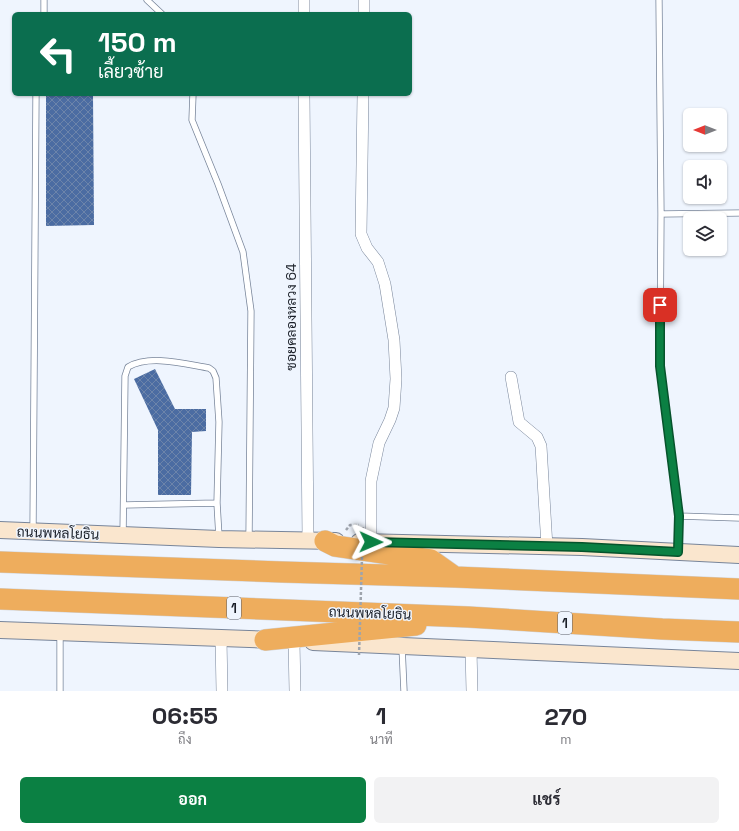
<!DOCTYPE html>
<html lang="th">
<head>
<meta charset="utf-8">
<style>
	:root { --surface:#fff; --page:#f2f2f3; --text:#2b2b33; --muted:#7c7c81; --accent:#0b8043 }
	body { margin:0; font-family:"Space Grotesk",Sarabun,sans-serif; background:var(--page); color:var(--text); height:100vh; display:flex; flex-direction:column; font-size:15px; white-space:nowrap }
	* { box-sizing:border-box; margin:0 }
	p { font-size:13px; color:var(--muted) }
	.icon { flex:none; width:22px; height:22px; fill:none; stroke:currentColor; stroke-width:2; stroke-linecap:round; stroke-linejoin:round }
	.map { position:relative; height:691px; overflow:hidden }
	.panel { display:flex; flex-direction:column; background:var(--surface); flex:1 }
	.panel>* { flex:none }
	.hud { position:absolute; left:12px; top:12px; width:400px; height:84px; border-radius:6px; box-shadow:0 1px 3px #0004; background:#0b6e4f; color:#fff; overflow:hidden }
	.needle { width:26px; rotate:270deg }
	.buttons { position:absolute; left:683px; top:108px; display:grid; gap:8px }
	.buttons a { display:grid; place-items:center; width:44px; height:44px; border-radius:6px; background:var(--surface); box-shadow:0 1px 3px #0004; font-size:20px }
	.pin { position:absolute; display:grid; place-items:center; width:34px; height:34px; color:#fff; margin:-17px; border-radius:8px; box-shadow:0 2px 6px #0006 }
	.me { position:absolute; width:44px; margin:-22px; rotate:91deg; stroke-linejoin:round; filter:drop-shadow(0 0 3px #0008) }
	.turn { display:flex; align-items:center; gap:14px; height:84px; padding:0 20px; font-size:18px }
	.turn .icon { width:52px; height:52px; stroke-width:2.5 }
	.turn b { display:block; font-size:28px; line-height:34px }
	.eta { display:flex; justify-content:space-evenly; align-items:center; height:68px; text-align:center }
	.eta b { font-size:24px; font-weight:700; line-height:28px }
	.primary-button { display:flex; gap:8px; margin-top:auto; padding:8px 20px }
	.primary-button a { flex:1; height:46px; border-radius:6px; background:var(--accent); color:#fff; font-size:16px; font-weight:700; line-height:46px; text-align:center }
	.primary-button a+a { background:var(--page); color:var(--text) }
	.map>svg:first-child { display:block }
	.building { fill:url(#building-cross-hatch) }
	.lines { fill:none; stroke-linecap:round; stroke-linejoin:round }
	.lane-casing { stroke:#78859a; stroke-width:7 }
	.street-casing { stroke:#78859a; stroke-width:12 }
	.secondary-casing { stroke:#78859a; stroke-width:18 }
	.highway-casing { stroke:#d1d2d4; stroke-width:22 }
	.path { stroke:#9ea4ad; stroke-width:2.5; stroke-dasharray:3 2; stroke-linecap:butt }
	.lane { stroke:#fff; stroke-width:5.5 }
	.street { stroke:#fff; stroke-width:11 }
	.secondary { stroke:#fae6ce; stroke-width:16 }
	.highway { stroke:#eead5d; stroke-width:21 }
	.path-bridge { stroke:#9ea4ad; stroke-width:2.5; stroke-dasharray:3 2; stroke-linecap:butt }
	.route-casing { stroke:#07532c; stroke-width:10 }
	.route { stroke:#0b8043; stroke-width:7 }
	.labels { text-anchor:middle; stroke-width:3; stroke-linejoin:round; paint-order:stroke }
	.shield { fill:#eff5fe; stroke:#5a5f68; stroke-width:1 }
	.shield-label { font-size:13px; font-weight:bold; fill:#1a1f28 }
	.street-label { font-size:14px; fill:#1a1f28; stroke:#eff5fe }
</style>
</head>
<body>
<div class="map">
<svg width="739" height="691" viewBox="0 0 739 691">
	<defs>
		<pattern id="building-cross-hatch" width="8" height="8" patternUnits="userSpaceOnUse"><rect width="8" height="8" fill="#4b6ca2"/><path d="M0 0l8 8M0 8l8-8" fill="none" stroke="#6c84aa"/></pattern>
	</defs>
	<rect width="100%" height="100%" fill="#eff5fe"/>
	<path class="building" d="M46 94H93L94 225 46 226Z
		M155 369 175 409H206V431L192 432 191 495H158V430L134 379Z"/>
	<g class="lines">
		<g class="lane-casing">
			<path id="lane" d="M147 0 162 14
				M659 0 661 214 660 366 679 516 678 550
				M44 14V0
				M193 94 192 120 218 184 243 252 251 311 249 538
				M661 214 739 213
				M124 505 217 503
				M679 516 739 518
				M33 530 36 94
				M123 535 125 376 128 367C150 354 185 364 209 368L213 371 216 378 219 422 217 503 219 537
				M402 647 404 691
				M60 691V633"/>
		</g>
		<g class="street-casing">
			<path id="street" d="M304 0V14
				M364 14V0
				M304 94 308 540
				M363 94 361 234 367 248 378 262 385 284 394 340 396 379 394 408 390 420 379 443 371 481V542
				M511 377 519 422 537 437 541 446 547 547
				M221 638 222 691
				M294 641 295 691
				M471 649 472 691"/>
		</g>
		<g class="secondary-casing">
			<path id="secondary" d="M0 530 219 539 336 541
				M359 542 582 547 739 555
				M0 630 276 640
				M313 642 739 661"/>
		</g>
		<g class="highway-casing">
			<path id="highway" d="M325 541 335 546 431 560 455 577
				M0 562 282 572 455 577 739 589
				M0 599 468 617 662 629 739 632
				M265 640 416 625"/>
		</g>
		<path class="path" d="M346 530 350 525H359"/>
		<use href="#lane" class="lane"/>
		<use href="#street" class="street"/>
		<use href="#secondary" class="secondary"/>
		<use href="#highway" class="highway"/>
		<path class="path-bridge" d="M359 655 363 525"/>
	</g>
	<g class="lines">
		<g class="route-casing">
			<path id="route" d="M371 542 582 547 678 552 679 516 660 366V305"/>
		</g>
		<use href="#route" class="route"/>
	</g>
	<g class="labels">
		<g class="shield">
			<rect x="227" y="597" width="14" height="22" rx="3"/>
			<rect x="558" y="612" width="14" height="22" rx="3"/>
		</g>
		<g class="shield-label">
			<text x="234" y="613">1</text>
			<text x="565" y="628">1</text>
		</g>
		<g class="street-label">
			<text transform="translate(291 317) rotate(-90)" y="5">ซอยคลองหลวง 64</text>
			<text transform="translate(58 533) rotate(2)" y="5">ถนนพหลโยธิน</text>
			<text transform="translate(370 613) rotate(2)" y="5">ถนนพหลโยธิน</text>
		</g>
	</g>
</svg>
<div class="buttons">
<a><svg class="needle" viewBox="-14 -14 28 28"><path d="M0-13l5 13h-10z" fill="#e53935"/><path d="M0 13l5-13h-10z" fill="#7c7c81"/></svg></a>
<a><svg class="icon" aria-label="sound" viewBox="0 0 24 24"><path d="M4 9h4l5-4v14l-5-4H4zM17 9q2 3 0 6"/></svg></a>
<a><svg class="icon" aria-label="layers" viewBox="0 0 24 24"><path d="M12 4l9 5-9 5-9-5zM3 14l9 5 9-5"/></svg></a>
</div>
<div class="pin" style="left:660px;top:305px;background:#d93025"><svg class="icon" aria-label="arrive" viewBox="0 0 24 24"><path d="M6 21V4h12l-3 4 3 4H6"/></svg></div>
<svg class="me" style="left:371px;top:542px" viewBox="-20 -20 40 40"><path d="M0-17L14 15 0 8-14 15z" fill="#0b8043" stroke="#fff" stroke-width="4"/></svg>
<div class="hud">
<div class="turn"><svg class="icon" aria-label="left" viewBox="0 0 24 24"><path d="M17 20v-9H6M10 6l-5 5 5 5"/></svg><div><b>150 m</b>เลี้ยวซ้าย</div></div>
</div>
</div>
<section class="panel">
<div class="eta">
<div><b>06:55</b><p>ถึง</p></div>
<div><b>1</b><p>นาที</p></div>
<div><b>270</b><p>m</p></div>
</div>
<div class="primary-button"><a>ออก</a><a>แชร์</a></div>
</section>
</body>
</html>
